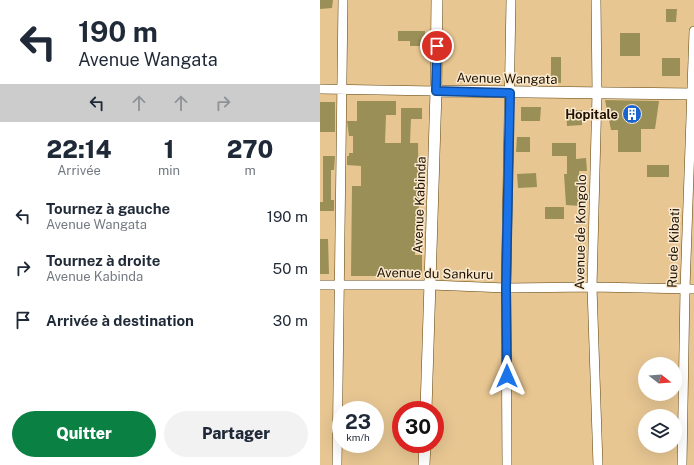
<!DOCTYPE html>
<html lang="fr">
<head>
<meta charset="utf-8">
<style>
	:root { --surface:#fff; --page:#f2f2f3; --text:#1f2937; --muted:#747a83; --accent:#0b8043 }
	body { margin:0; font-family:"Public Sans",sans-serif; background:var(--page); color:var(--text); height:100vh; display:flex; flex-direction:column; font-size:15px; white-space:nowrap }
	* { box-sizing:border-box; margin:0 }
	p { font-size:13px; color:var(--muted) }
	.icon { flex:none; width:22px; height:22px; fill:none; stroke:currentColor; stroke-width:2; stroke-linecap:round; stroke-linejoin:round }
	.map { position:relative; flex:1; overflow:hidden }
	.drawer { display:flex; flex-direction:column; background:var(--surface); width:320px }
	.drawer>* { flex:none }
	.top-card { background:#fff; color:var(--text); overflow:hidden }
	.needle { width:26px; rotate:107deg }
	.controls { position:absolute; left:318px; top:357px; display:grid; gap:8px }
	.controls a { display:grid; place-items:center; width:44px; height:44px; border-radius:50%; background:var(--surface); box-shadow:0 4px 16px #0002; font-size:20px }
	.speed { position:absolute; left:12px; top:401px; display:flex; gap:8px; font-size:20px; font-weight:700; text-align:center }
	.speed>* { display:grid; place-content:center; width:52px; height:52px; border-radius:50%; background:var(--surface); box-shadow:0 4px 16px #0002; line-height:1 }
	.speed small { font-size:10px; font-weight:400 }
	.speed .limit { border:6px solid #d22; background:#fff; color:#111 }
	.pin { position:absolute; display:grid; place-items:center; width:34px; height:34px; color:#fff; margin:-17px; border:2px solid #fff; border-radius:50%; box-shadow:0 1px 4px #0007 }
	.me { position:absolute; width:44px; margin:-22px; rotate:0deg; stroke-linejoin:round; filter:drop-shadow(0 0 3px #0008) }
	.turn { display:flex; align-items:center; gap:14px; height:84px; padding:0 12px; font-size:18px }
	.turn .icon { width:52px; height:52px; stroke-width:2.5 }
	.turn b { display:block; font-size:28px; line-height:34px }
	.lanes { display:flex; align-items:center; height:38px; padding:0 12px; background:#0003; justify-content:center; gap:20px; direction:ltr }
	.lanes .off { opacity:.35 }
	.eta { display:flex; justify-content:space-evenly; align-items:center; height:68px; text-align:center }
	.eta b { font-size:24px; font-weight:800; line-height:28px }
	.action { display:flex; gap:8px; margin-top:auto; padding:8px 12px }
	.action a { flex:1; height:46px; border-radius:24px; background:var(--accent); color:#fff; font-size:16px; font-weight:800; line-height:46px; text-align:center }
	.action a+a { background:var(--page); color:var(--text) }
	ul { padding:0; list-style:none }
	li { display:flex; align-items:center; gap:12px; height:52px; padding:0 12px }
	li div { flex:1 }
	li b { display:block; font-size:15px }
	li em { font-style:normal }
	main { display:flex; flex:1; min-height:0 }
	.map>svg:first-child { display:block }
	.building { fill:#9a9057 }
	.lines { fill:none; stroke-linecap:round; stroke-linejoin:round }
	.minor-casing { stroke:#5e4109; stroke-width:10 }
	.tertiary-casing { stroke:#5e4109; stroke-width:12 }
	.minor { stroke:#fff; stroke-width:9 }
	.tertiary { stroke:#fff; stroke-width:11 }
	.route-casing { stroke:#114b97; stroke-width:10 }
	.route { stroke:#1a73e8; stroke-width:7 }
	.labels { text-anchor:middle; stroke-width:3; stroke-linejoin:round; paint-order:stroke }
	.street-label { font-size:13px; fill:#1d1100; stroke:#fbead0 }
	.poi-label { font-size:13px; font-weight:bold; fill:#1d1100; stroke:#fbead0; text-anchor:end }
</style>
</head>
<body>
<main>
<section class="drawer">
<div class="top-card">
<div class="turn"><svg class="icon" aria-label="left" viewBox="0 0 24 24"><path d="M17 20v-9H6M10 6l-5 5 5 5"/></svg><div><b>190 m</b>Avenue Wangata</div></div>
<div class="lanes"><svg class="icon" aria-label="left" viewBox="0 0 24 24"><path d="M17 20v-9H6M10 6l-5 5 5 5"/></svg><svg class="icon off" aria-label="ahead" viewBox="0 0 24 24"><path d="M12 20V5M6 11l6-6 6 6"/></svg><svg class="icon off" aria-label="ahead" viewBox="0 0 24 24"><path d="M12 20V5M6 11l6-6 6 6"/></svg><svg class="icon off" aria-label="right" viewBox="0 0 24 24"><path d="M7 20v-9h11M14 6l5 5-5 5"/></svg></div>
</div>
<div class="eta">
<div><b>22:14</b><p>Arrivée</p></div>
<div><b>1</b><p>min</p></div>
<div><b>270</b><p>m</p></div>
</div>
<ul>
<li><svg class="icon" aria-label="left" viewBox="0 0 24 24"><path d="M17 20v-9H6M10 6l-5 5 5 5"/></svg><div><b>Tournez à gauche</b><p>Avenue Wangata</p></div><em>190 m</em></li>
<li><svg class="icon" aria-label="right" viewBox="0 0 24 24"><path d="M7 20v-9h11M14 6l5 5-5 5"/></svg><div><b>Tournez à droite</b><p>Avenue Kabinda</p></div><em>50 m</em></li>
<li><svg class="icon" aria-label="arrive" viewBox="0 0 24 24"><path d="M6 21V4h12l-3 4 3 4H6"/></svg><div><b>Arrivée à destination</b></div><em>30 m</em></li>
</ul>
<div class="action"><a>Quitter</a><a>Partager</a></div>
</section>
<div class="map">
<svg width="374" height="465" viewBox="0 0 374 465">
	<rect width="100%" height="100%" fill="#e7c692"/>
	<path class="building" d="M0 0H13L12 8 0 9Z
		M346 9H357L356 22H346Z
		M78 31H105V46H90V41H78Z
		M300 33H320V56H300Z
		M231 57H241V83L231 82Z
		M342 58H360V76H342Z
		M285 100 339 101 335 129H321V152H298V130H291Z
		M37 101H76V115H66L65 143H81V108H102V119H91L90 143H98L99 223H96L95 255H102V276H31L32 186H41V166L27 165V156H29V153H33V136H29L27 121H37Z
		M0 102H15V132H0Z
		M201 107H221L220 121H201Z
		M246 110H262V125L247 126Z
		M197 137H210V152H196Z
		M232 143H256V159L266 158 267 171H259L261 206 246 205 244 174H247V156H232Z
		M3 156H15L14 170H11V200H14V211H0V202H3Z
		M327 165H349V177H327Z
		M216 173 217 187 198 188 197 174Z
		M225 207H244V219H225Z
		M0 239H8L9 274H0Z"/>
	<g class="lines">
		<g class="minor-casing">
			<path id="minor" d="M276 0 277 93 272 287 278 465
				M0 89 116 91
				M0 285H111L186 288 272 287 374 289
				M17 465 23 0
				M187 465 186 288 191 0
				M362 465 365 289 374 31"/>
		</g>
		<g class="tertiary-casing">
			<path id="tertiary" d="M116 91 374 94
				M106 410 116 91 117 0
				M104 465 105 444"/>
		</g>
		<use href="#minor" class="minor"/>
		<use href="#tertiary" class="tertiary"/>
	</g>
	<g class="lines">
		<g class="route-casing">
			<path id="route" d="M117 46 116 91 190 93 186 288 187 376"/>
		</g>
		<use href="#route" class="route"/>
	</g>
	<defs>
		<g id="building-disc" transform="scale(1)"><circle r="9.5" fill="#1a64cf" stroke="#fbead0"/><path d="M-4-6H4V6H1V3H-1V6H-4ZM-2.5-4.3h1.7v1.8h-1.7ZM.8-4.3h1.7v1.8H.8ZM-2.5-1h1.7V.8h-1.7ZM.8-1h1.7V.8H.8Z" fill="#fff"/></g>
	</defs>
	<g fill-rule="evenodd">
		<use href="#building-disc" x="312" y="114"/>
	</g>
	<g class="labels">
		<g class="street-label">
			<text transform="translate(187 78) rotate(1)" y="5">Avenue Wangata</text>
			<text transform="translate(99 205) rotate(-88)" y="5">Avenue Kabinda</text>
			<text transform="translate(260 232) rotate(-89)" y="5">Avenue de Kongolo</text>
			<text transform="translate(353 248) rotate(-88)" y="5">Rue de Kibati</text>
			<text transform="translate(115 273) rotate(1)" y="5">Avenue du Sankuru</text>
		</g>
		<g class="poi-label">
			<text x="298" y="119">Hopitale</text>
		</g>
	</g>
</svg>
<div class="controls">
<a><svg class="needle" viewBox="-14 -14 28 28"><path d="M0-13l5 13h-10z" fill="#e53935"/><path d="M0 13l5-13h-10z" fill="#747a83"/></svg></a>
<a><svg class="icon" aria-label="layers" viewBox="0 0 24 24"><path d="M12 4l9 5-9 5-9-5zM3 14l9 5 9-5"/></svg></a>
</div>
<div class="speed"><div>23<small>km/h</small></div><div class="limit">30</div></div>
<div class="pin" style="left:117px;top:46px;background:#d93025"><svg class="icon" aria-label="arrive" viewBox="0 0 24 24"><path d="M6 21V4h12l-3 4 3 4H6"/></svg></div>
<svg class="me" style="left:187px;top:376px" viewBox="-20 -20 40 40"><path d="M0-17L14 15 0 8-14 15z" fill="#1a73e8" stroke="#fff" stroke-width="4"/></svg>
</div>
</main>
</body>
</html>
